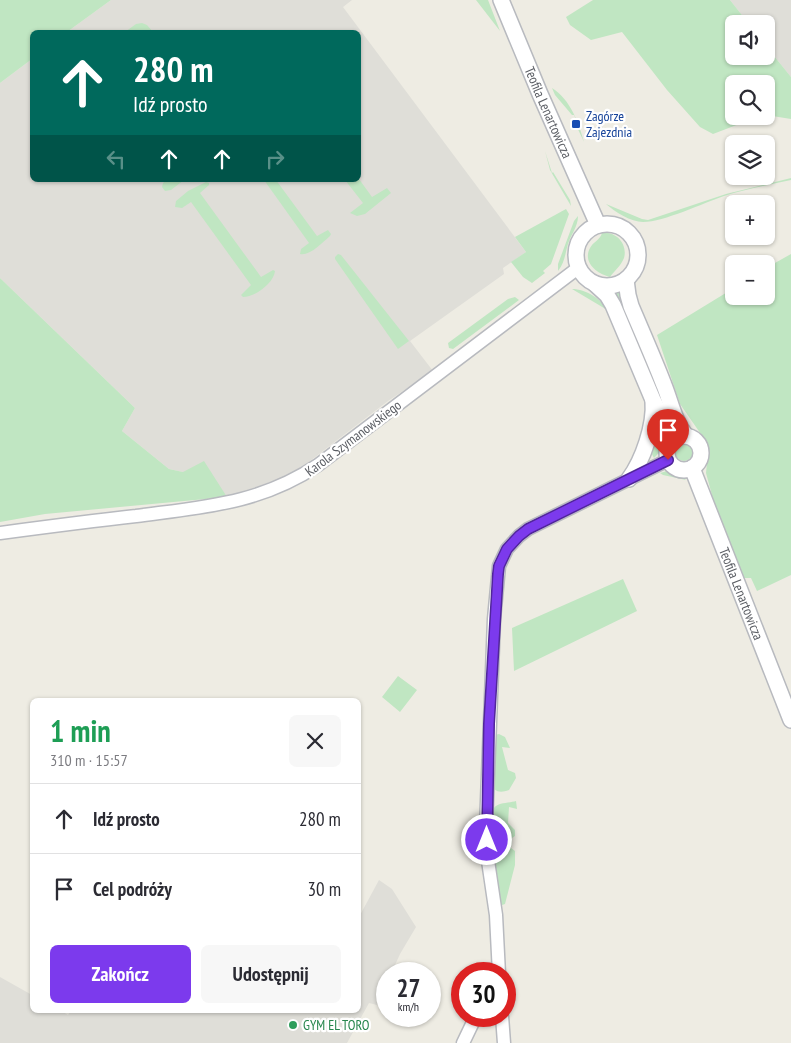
<!DOCTYPE html>
<html lang="pl">
<head>
<meta charset="utf-8">
<style>
	:root { --surface:#fff; --page:#f7f7f7; --text:#2b2b33; --muted:#7c7c81; --line:#e1e1e2; --accent:#7c3aed }
	body { margin:0; font-family:"PT Sans Narrow",sans-serif; background:var(--page); color:var(--text); height:100vh; display:flex; flex-direction:column; font-size:19px; white-space:nowrap }
	* { box-sizing:border-box; margin:0 }
	p { font-size:16px; color:var(--muted) }
	.icon { flex:none; width:28px; height:28px; fill:none; stroke:currentColor; stroke-width:2; stroke-linecap:round; stroke-linejoin:round }
	.map { position:relative; flex:1; overflow:hidden }
	.drawer { position:absolute; left:30px; top:698px; width:331px; height:315px; display:flex; flex-direction:column; background:var(--surface); border-radius:8px; box-shadow:0 1px 4px #0004 }
	.drawer>* { flex:none }
	.hud { position:absolute; left:30px; top:30px; width:331px; height:152px; border-radius:8px; box-shadow:0 1px 4px #0004; background:#00695c; color:#fff; overflow:hidden }
	.tools { position:absolute; left:725px; top:15px; display:grid; gap:10px }
	.tools a { display:grid; place-items:center; width:50px; height:50px; border-radius:8px; background:var(--surface); box-shadow:0 1px 4px #0004; font-size:25px }
	.speed { position:absolute; left:376px; top:962px; display:flex; gap:10px; font-size:25px; font-weight:700; text-align:center }
	.speed>* { display:grid; place-content:center; width:65px; height:65px; border-radius:50%; background:var(--surface); box-shadow:0 1px 4px #0004; line-height:1 }
	.speed small { font-size:12px; font-weight:400 }
	.speed .limit { border:8px solid #d22; background:#fff; color:#111 }
	.pin { position:absolute; display:grid; place-items:center; width:42px; height:42px; color:#fff; margin:-51px -21px; border-radius:50% 50% 50% 0; rotate:-45deg; box-shadow:0 0 5px #0007 }
	.pin .icon { rotate:45deg }
	.me { position:absolute; width:55px; margin:-28px; rotate:0deg; stroke-linejoin:round; filter:drop-shadow(0 0 4px #0008) }
	.turn { display:flex; align-items:center; gap:18px; height:105px; padding:0 20px; font-size:22px }
	.turn .icon { width:65px; height:65px; stroke-width:2.5 }
	.turn b { display:block; font-size:35px; line-height:42px }
	.lanes { display:flex; align-items:center; height:48px; padding:0 20px; background:#0003; justify-content:center; gap:25px; direction:ltr }
	.lanes .off { opacity:.35 }
	.round { display:grid; place-items:center; flex:none; width:52px; height:52px; border-radius:8px; background:var(--page) }
	.summary { display:flex; align-items:center; justify-content:space-between; height:85px; padding:0 20px }
	h1 { font-size:30px; font-weight:700; line-height:38px; color:#1e9e55 }
	.cta { display:flex; gap:10px; margin-top:auto; padding:10px 20px }
	.cta a { flex:1; height:58px; border-radius:8px; background:var(--accent); color:#fff; font-size:20px; font-weight:700; line-height:58px; text-align:center }
	.cta a+a { background:var(--page); color:var(--text) }
	ul { padding:0; list-style:none }
	li { display:flex; align-items:center; gap:15px; height:70px; padding:0 20px; border-top:1px solid var(--line) }
	li div { flex:1 }
	li b { display:block; font-size:19px }
	li em { font-style:normal }
	.map>svg:first-child { display:block }
	.industrial { fill:#dfded8 }
	.green { fill:#c0e6c2 }
	.lines { fill:none; stroke-linecap:round; stroke-linejoin:round }
	.minor-casing { stroke:#b8babf; stroke-width:15 }
	.tertiary-casing { stroke:#b8babf; stroke-width:18 }
	.minor { stroke:#fff; stroke-width:12 }
	.tertiary { stroke:#fff; stroke-width:15 }
	.route-casing { stroke:#51269a; stroke-width:12 }
	.route { stroke:#7c3aed; stroke-width:9 }
	.transit-dot { fill:#1a4fb4; stroke:#fff; stroke-width:2 }
	.leisure-dot { fill:#2e9e5b; stroke:#fff; stroke-width:2 }
	.labels { text-anchor:middle; stroke-width:4.5; stroke-linejoin:round; paint-order:stroke }
	.street-label { font-size:14px; fill:#5b5e64; stroke:#fff }
	.transit-label { font-size:14px; fill:#164399; stroke:#fff; text-anchor:start }
	.leisure-label { font-size:14px; fill:#27864d; stroke:#fff; text-anchor:start }
</style>
</head>
<body>
<div class="map">
<svg width="791" height="1043" viewBox="0 0 791 1043">
	<rect width="100%" height="100%" fill="#eeece3"/>
	<path class="industrial" d="M111 0H352L343 7 526 252 503 268 504 274 410 341 433 371 388 401 293 474 227 497 183 472 169 469 122 431 135 408 0 278V83L32 59V180H359V32H67Z
		M730 0H791V77L766 46V24H749Z
		M379 880 392 889 416 927 400 954 391 974H388L387 981 377 1005 369 1003 347 1043H0V977L32 995V1010H60L68 1015 71 1010H359V917Z"/>
	<path class="green" d="M0 0H111L67 32H32V59L0 83Z
		M476 0H488L500 31Z
		M593 0H730L749 24H734V56H766V46L791 77V119L766 115V84H734V116H760L713 134 700 127 667 90 622 32 591 40 570 25 566 17Z
		M142 23 147 25 153 32H125L136 24Z
		M552 88C570 99 579 123 584 142L575 123 577 122 574 115H572L555 95Z
		M545 151 552 173 553 172 570 200 571 206 550 170Z
		M791 178V180C769 185 745 189 724 196 703 203 664 222 643 222 631 222 615 212 606 204L642 219 648 220 726 194Z
		M359 179 372 197 387 188 391 193 365 214 357 216 350 213 363 203 345 180Z
		M167 180H184L171 190 165 191 162 187 163 183Z
		M264 180H276L317 236 328 230 331 234 330 236C322 243 310 256 300 254L301 249 309 243Z
		M206 182 209 183V185L200 193 261 277 273 270 275 271C274 283 255 297 243 297L241 295 251 285 191 202 182 208 175 207 176 201 188 191Z
		M566 209 569 214 551 264 543 271 545 273 532 283 523 277 511 262 526 252 515 237Z
		M578 216C578 227 571 234 568 244 565 254 565 262 558 271V264L574 221Z
		M602 233C616 231 628 244 624 258 621 266 614 271 610 277 598 274 582 263 590 248 593 242 600 240 602 233Z
		M338 254 341 255 409 341 398 349 335 259V257Z
		M791 254V575L757 591 751 578H742L716 510 706 473 708 453 707 447 705 440 680 404 657 335 734 288V296H766V268Z
		M0 278 135 408 122 431 169 469 183 472 204 461 227 497 45 514 0 522Z
		M572 289C586 289 601 299 609 311Z
		M617 289 618 290 677 430 673 431 614 291Z
		M515 297 519 300 453 349 449 348 448 343 508 299Z
		M658 417C663 434 669 444 654 458L648 447Z
		M675 452a9 9 0 1 1 18 0a9 9 0 1 1-18 0Z
		M667 471 679 474 686 480 663 475 660 473Z
		M623 579 637 611 514 671 512 628Z
		M398 676 417 690 400 712 382 697Z
		M499 734 505 737 510 748 502 747 508 770 515 773 516 778 509 790C503 792 499 793 494 789L495 735Z
		M516 801 517 809 509 807 508 823 515 830V836L512 838 511 848 515 851V865L505 904 499 906C497 889 486 820 494 808 498 802 510 803 516 801Z"/>
	<g class="lines">
		<g class="minor-casing">
			<path id="minor" d="M0 533C45 527 91 521 136 516 203 507 260 504 318 465L578 268
				M499 974 496 915 487 854 486 826 494 619 499 566 507 549 519 536 528 529 668 460
				M502 1016 504 1043
				M463 1043 476 1016"/>
		</g>
		<g class="tertiary-casing">
			<g id="tertiary">
				<path id="s1" d="M501 0 540 94 598 225"/>
				<circle cx="607" cy="255" r="31"/>
				<path d="M626 280 628 295 631 306C642 332 654 359 664 385 671 402 674 421 686 436"/>
				<path d="M595 284 607 295 613 305 653 400 668 429 670 442"/>
				<circle cx="684" cy="453" r="17"/>
				<path id="s2" d="M692 468 791 720"/>
				<path d="M629 479C643 460 655 425 653 401"/>
			</g>
		</g>
		<use href="#minor" class="minor"/>
		<use href="#tertiary" class="tertiary"/>
	</g>
	<g class="lines">
		<g class="route-casing">
			<path id="route" d="M487 840 489 724 498 574 499 566 507 549 519 536 528 529 668 460"/>
		</g>
		<use href="#route" class="route"/>
	</g>
	<rect class="transit-dot" x="571" y="119" width="10" height="10" rx="2.5"/>
	<circle class="leisure-dot" cx="293" cy="1025" r="5"/>
	<g class="labels">
		<g class="street-label">
			<text dy="5" stroke="none"><textPath href="#s1" startOffset="122">Teofila Lenartowicza</textPath></text>
			<text transform="translate(353 438) rotate(-37)" y="5">Karola Szymanowskiego</text>
			<text dy="5" stroke="none"><textPath href="#s2" startOffset="135">Teofila Lenartowicza</textPath></text>
		</g>
		<g class="transit-label">
			<text x="586" y="121">Zagórze<tspan x="586" dy="16">Zajezdnia</tspan></text>
		</g>
		<g class="leisure-label">
			<text x="303" y="1030">GYM EL TORO</text>
		</g>
	</g>
</svg>
<div class="tools">
<a><svg class="icon" aria-label="sound" viewBox="0 0 24 24"><path d="M4 9h4l5-4v14l-5-4H4zM17 9q2 3 0 6"/></svg></a>
<a><svg class="icon" aria-label="search" viewBox="0 0 24 24"><circle cx="10" cy="10" r="6"/><path d="M15 15l6 6"/></svg></a>
<a><svg class="icon" aria-label="layers" viewBox="0 0 24 24"><path d="M12 4l9 5-9 5-9-5zM3 14l9 5 9-5"/></svg></a>
<a>+</a>
<a>−</a>
</div>
<div class="speed"><div>27<small>km/h</small></div><div class="limit">30</div></div>
<div class="pin" style="left:668px;top:460px;background:#d93025"><svg class="icon" aria-label="arrive" viewBox="0 0 24 24"><path d="M6 21V4h12l-3 4 3 4H6"/></svg></div>
<svg class="me" style="left:487px;top:840px" viewBox="-20 -20 40 40"><circle r="17" fill="#7c3aed" stroke="#fff" stroke-width="3"/><path d="M0-11L8 9 0 5-8 9z" fill="#fff"/></svg>
<div class="hud">
<div class="turn"><svg class="icon" aria-label="ahead" viewBox="0 0 24 24"><path d="M12 20V5M6 11l6-6 6 6"/></svg><div><b>280 m</b>Idź prosto</div></div>
<div class="lanes"><svg class="icon off" aria-label="left" viewBox="0 0 24 24"><path d="M17 20v-9H6M10 6l-5 5 5 5"/></svg><svg class="icon" aria-label="ahead" viewBox="0 0 24 24"><path d="M12 20V5M6 11l6-6 6 6"/></svg><svg class="icon" aria-label="ahead" viewBox="0 0 24 24"><path d="M12 20V5M6 11l6-6 6 6"/></svg><svg class="icon off" aria-label="right" viewBox="0 0 24 24"><path d="M7 20v-9h11M14 6l5 5-5 5"/></svg></div>
</div>
<section class="drawer">
<div class="summary"><div><h1>1 min</h1><p>310 m · 15:57</p></div><a class="round"><svg class="icon" aria-label="close" viewBox="0 0 24 24"><path d="M6 6l12 12M18 6L6 18"/></svg></a></div>
<ul>
<li><svg class="icon" aria-label="ahead" viewBox="0 0 24 24"><path d="M12 20V5M6 11l6-6 6 6"/></svg><div><b>Idź prosto</b></div><em>280 m</em></li>
<li><svg class="icon" aria-label="arrive" viewBox="0 0 24 24"><path d="M6 21V4h12l-3 4 3 4H6"/></svg><div><b>Cel podróży</b></div><em>30 m</em></li>
</ul>
<div class="cta"><a>Zakończ</a><a>Udostępnij</a></div>
</section>
</div>
</body>
</html>
